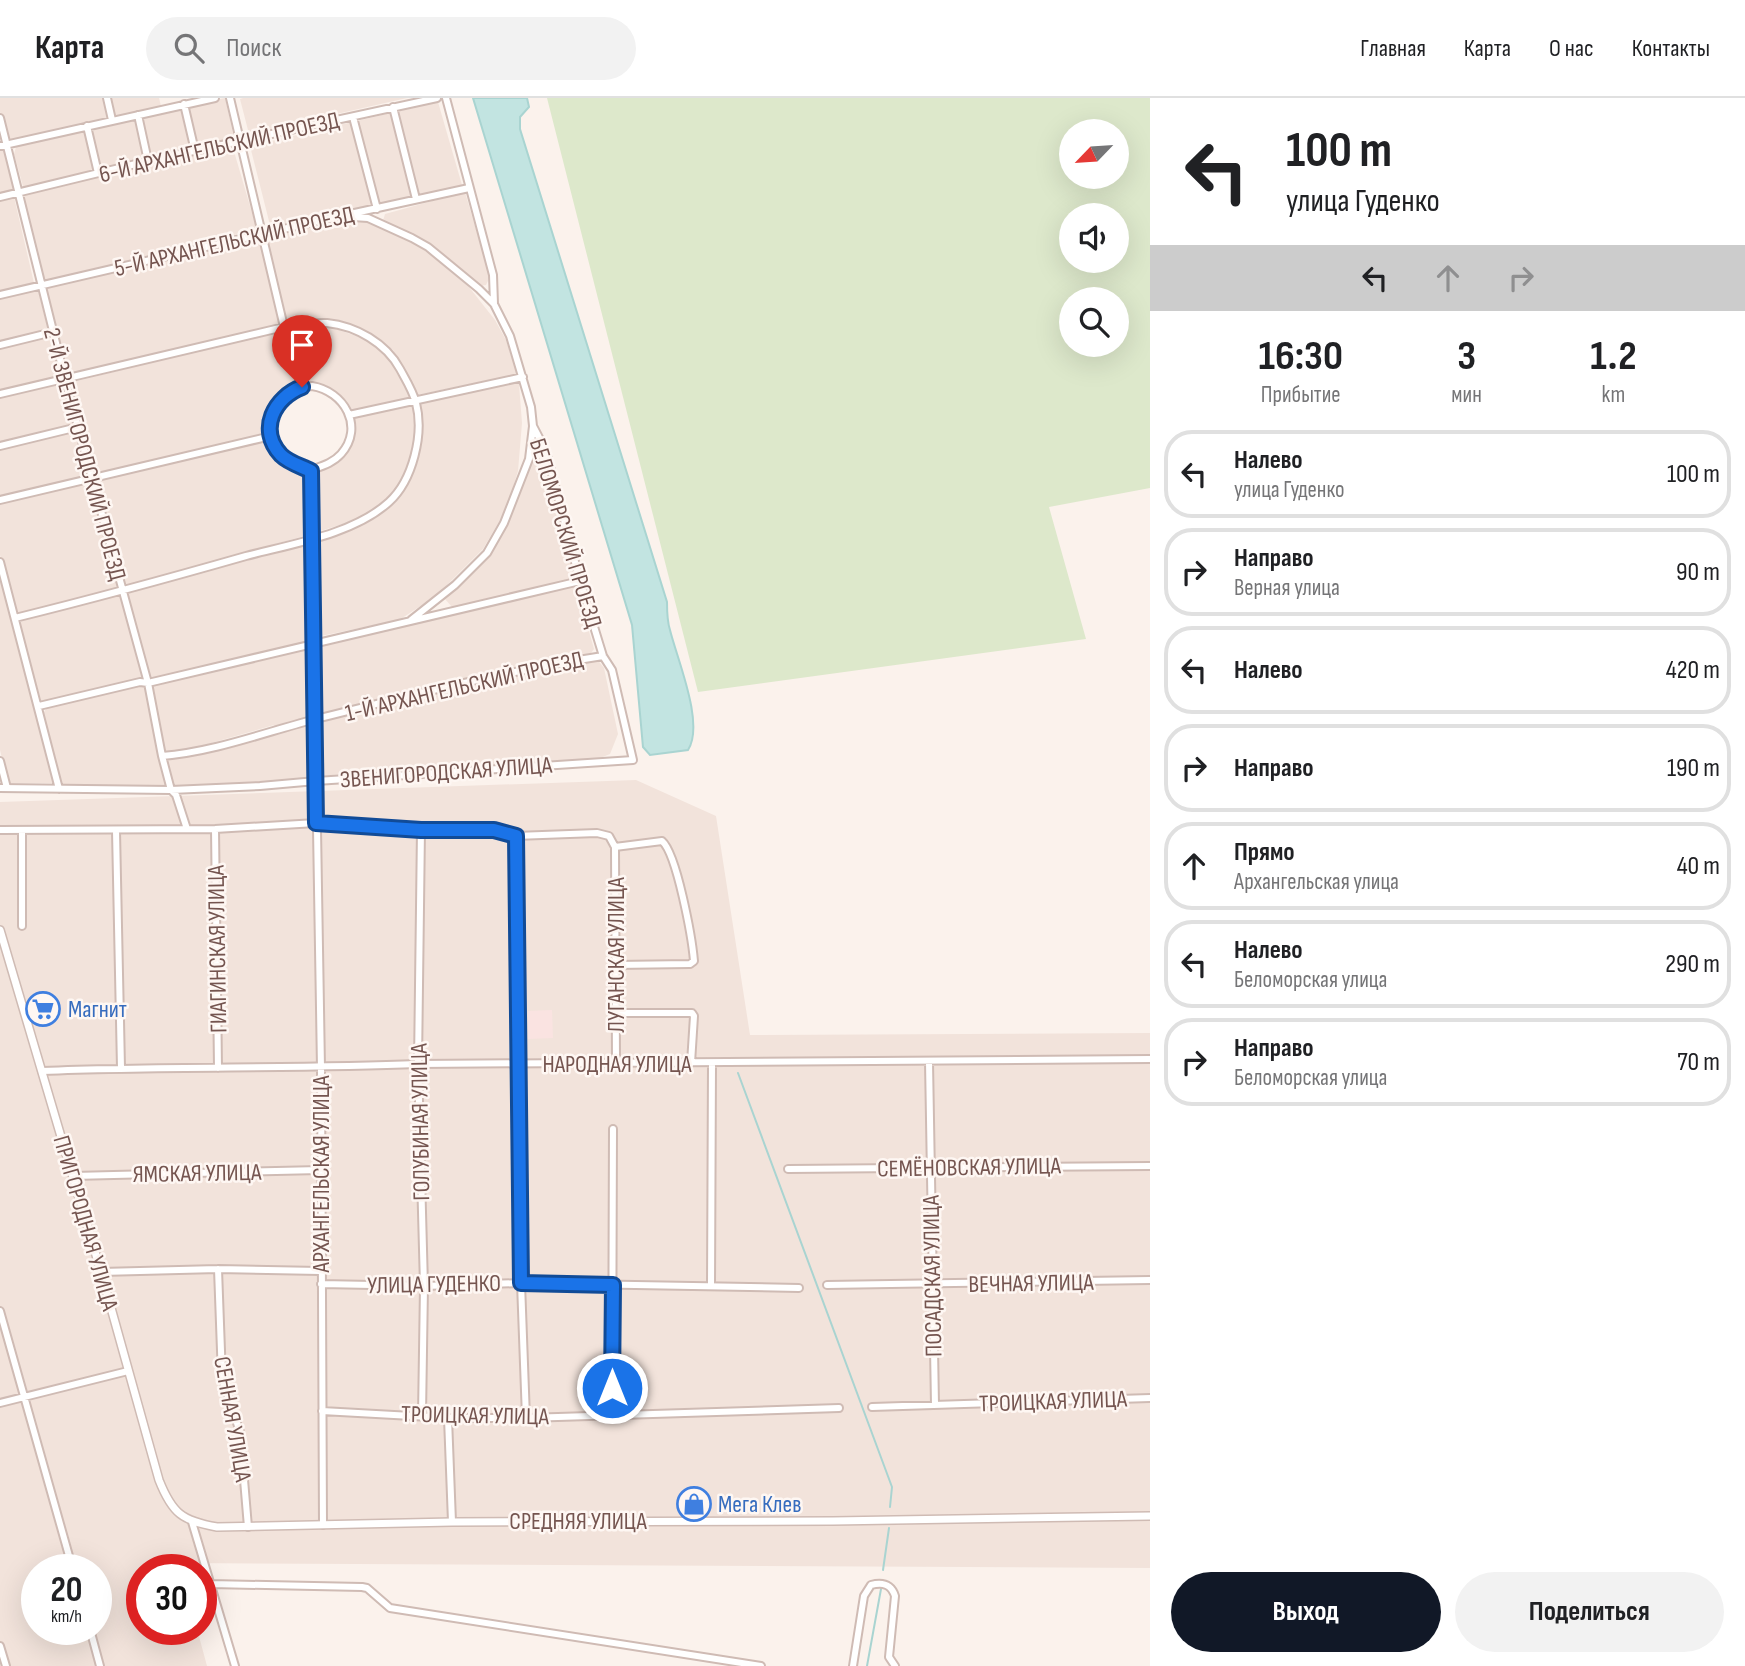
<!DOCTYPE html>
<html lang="ru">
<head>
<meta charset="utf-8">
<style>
	:root { --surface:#fff; --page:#f2f2f2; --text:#202124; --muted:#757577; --line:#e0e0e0; --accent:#111827 }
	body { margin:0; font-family:"Sofia Sans Condensed",sans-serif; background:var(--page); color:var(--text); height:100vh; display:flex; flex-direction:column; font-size:26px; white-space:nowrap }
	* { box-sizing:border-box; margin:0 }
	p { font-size:23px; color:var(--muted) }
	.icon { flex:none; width:38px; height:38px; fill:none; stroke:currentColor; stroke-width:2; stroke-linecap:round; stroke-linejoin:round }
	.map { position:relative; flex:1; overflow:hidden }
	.panel { display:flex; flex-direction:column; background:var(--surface); width:595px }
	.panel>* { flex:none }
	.banner { background:#fff; color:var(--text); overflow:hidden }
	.needle { width:46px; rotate:245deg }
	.controls { position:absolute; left:1059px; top:21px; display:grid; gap:14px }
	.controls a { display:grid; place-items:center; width:70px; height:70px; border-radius:50%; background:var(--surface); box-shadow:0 7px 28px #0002; font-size:35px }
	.speed { position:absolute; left:21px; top:1456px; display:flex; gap:14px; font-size:35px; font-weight:700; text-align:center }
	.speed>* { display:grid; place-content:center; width:91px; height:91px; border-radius:50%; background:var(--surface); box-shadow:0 7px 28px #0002; line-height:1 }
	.speed small { font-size:18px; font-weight:400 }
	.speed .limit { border:10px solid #d22; background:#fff; color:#111 }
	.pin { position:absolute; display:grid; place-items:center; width:60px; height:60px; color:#fff; margin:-72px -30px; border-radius:50% 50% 50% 0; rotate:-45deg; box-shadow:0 0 7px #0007 }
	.pin .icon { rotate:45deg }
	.me { position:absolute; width:77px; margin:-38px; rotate:0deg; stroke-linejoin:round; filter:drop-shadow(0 0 5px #0008) }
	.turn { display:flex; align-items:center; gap:24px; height:147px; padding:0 21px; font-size:32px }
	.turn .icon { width:91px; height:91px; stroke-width:2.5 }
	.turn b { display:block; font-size:49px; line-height:60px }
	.lanes { display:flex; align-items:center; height:66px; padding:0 21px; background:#0003; justify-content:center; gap:35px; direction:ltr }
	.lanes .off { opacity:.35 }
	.eta { display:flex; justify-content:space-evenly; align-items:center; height:119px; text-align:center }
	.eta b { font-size:42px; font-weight:700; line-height:49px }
	.primary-button { display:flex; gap:14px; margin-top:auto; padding:14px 21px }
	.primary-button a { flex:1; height:80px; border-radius:42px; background:var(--accent); color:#fff; font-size:28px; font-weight:700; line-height:80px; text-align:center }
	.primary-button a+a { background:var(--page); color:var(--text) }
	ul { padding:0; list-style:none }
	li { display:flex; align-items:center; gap:21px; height:88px; margin:0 14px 10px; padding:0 7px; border:4px solid var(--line); border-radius:28px }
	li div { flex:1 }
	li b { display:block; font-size:26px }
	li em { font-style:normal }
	header { display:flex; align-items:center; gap:42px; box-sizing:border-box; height:98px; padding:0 35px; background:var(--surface); border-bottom:2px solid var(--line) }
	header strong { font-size:33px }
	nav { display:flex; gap:38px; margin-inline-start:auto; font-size:24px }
	.search { width:490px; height:63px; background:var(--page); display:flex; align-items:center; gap:18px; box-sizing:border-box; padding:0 24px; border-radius:38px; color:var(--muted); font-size:26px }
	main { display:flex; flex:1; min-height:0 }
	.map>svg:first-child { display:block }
	.residential { fill:#f2e3db; fill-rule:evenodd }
	.commercial { fill:#fae3e1 }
	.green { fill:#dde8cb; fill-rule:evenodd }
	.water { fill:#c2e4e1; stroke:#a9d4d1; stroke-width:2 }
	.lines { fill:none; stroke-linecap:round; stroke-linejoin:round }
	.stream { stroke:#a9d4d1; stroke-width:2 }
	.minor-casing { stroke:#cfbbb4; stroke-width:10 }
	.tertiary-casing { stroke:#cfbbb4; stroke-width:10 }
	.minor { stroke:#fff; stroke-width:6 }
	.tertiary { stroke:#fff; stroke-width:7 }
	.route-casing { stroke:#114b97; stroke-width:18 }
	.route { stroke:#1a73e8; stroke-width:12 }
	.labels { text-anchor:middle; stroke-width:5; stroke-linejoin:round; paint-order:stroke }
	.street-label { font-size:24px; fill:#755550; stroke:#fef7f3 }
	.shop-label { font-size:24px; fill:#366cbe; stroke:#fef7f3; text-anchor:start }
</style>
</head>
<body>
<header>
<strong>Карта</strong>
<div class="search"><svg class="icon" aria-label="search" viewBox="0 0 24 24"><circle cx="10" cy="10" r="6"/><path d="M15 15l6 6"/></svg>Поиск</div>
<nav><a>Главная</a><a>Карта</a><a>О нас</a><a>Контакты</a></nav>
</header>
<main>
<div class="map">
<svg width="1150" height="1568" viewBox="0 0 1150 1568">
	<rect width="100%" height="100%" fill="#fbf2ec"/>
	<path class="residential" d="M0 0H103L109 20 8 42 0 14Z
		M111 0H159L161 8 115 18Z
		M225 0 234 39 197 49 188 13 190 7Z
		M243 0H407L249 36 240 1Z
		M438 4 462 87 271 131 250 48Z
		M181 10 190 48 152 60 142 20Z
		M135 20 145 59 100 72 92 37 95 28Z
		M83 31 94 71 24 92 14 56 17 46Z
		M227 47 233 50 255 125V132L43 183 22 98Z
		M6 50 16 90 0 95V52Z
		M465 94 490 179 486 187 480 188 430 148 383 123 385 116Z
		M14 99 34 185 0 193V102Z
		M326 122 369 124 410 142 430 154 465 184 495 222 506 242 517 276 417 297 393 252 364 233 323 222 286 226 264 137Z
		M253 138 259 141 282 227 68 276 46 190Z
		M38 192 48 232 0 244V200Z
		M316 228 336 231 365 241 393 262 408 290 411 301 353 312 345 303 333 295 304 286 290 233Z
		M282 232 299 285 276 299 270 312 267 335 98 375 93 374 71 295 73 284Z
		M49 237 61 279 0 292V249Z
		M515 284 519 286 522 325 518 373 506 412 483 451 436 498 399 522 316 539 314 444 370 421 406 385 416 364 420 337 418 305Z
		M62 286 73 328 0 345V300Z
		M412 306 417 318 418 335 409 369 390 400 365 419 314 435V373L340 360 352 337 355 320 360 316Z
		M76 333 89 373 85 379 0 399V351Z
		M267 342 281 361 305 372 308 437 123 488 96 380Z
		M535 358 540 360 573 472 572 479 567 482 453 510 444 500 460 487 496 445Z
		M89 385 92 389 119 492 19 516 15 514 0 457V406Z
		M304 444 310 449V540L308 544 150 583 125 498 128 494Z
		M0 473 53 674V685H8L0 652Z
		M571 486 576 487 594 551 591 555 316 618 317 548Z
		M112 498H121L144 581 85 593 49 604 41 602 19 527 23 520Z
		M307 549 309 552 311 620 275 630 274 627 176 655H166L163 650 152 590 155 586Z
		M596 560 604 570 618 636 610 656 600 660 317 678V624L558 567Z
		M141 586 145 588 166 687 61 689 44 621V614L48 608Z
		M311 624 312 674 309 680 261 685 174 689 166 660Z
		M636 682 716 718 750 937 1150 935V1470L180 1465 181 1472H142V1531H197L207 1568H0V704ZM37 1472H96V1531H37Z"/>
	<path class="commercial" d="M552 912 553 940 528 941V913Z"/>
	<path class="green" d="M547 0H1150V390L1049 409 1086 541 698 594ZM1071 33H1116V79H1071ZM1071 117H1116V163H1071ZM1071 201H1116V247H1071Z"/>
	<path class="water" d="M473 0H527L529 9 520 19V31L667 504C667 514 667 523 670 532 677 561 705 626 688 652L650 657 643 649 632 527Z"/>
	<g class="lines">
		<path class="stream" d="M738 975 892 1389 890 1409
			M883 1472 889 1430
			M867 1568 881 1491"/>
		<g class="minor-casing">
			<path id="minor" d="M107 0 112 22
				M230 0 284 229 302 289
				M446 0 493 177 494 206
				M184 6 195 53
				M393 9 416 101
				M138 17 148 63
				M353 19 377 111
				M0 20 65 281 148 585 162 658 171 692 176 697 187 731
				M87 28 98 75
				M0 48 215 0
				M0 99 148 63 437 0
				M350 116 469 90
				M338 118 368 120 412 140 428 149 479 191 494 206 510 238 531 309 533 328 529 361 504 425 487 455 455 487 411 522
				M0 197 339 118
				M0 247 53 234
				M312 288C344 293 365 329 341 356 333 365 322 368 311 372 301 368 289 365 281 357 254 329 277 291 312 288Z
				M0 296 284 229C298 228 313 224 327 225 356 228 386 245 400 271 406 282 413 293 416 305 424 336 413 382 389 404 354 436 292 446 246 458 169 480 92 501 15 520
				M349 317 523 279
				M0 348 78 329
				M311 372 321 970 323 1427
				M0 402 271 338
				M0 464 59 691
				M39 608 140 584 148 585 580 483
				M162 658C213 654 263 635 312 622 408 598 505 573 603 558
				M0 663 7 690
				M0 690 171 692 260 688 316 683 633 662 612 572 603 558 580 483 546 353 533 328
				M215 731 218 970
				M421 731 418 966 424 1188 422 1317
				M0 732 215 731 316 725 421 731 494 732 515 738 597 735 609 738 615 749 662 743C677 756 692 840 694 863L690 866 615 867
				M116 733 121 970
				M515 738 521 1185 526 1320
				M615 749 616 964
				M22 828V732
				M615 915H692L694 918 691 965
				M929 964 935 1307
				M42 973C167 968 293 971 418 966L1150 961
				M788 1071 1150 1068
				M73 1078 320 1072
				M218 1171 222 1280 240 1334 248 1429
				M101 1174 218 1171 320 1173
				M321 1186 424 1188 521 1185 799 1190
				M827 1187 1150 1182
				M711 1188 712 966
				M0 1213 73 1472
				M0 1305 128 1273
				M872 1309 1150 1300
				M322 1313 448 1320H526L839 1310
				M612 1316 613 1031
				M448 1320 452 1424
				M192 1424 235 1568
				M210 1486 362 1489 367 1490 390 1510 761 1568
				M90 1531 100 1568
				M0 1548 6 1568
				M853 1568 864 1498 871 1487C883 1484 891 1486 895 1498L889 1559 895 1568"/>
		</g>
		<g class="tertiary-casing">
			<path id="tertiary" d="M0 832 101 1174 159 1382C172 1415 182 1423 217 1429L452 1424 833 1423 1150 1418"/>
		</g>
		<use href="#minor" class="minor"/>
		<use href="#tertiary" class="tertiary"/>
	</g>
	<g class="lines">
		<g class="route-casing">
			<path id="route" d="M302 289C275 299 257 331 281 357 289 365 301 368 311 373L316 725 421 732H494L516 738 521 1185 613 1187 612 1290"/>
		</g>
		<use href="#route" class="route"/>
	</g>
	<defs>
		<g id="supermarket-ring" transform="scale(1.75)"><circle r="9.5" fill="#fef7f3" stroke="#3f7fe0" stroke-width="1.5"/><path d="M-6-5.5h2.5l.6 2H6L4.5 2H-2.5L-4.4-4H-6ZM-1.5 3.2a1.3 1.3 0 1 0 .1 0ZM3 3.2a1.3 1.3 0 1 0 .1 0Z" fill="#3f7fe0"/></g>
		<g id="shop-ring" transform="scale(1.75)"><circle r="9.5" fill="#fef7f3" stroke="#3f7fe0" stroke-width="1.5"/><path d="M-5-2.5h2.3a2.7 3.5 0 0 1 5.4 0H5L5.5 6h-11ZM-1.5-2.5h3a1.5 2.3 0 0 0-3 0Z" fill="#3f7fe0"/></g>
	</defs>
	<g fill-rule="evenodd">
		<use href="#supermarket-ring" x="43" y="911"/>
		<use href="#shop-ring" x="694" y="1406"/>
	</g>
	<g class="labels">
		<g class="street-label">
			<text transform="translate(219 49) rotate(-13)" y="8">6-Й АРХАНГЕЛЬСКИЙ ПРОЕЗД</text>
			<text transform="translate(234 143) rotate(-13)" y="8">5-Й АРХАНГЕЛЬСКИЙ ПРОЕЗД</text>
			<text transform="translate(85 356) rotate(75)" y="8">2-Й ЗВЕНИГОРОДСКИЙ ПРОЕЗД</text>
			<text transform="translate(566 435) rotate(73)" y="8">БЕЛОМОРСКИЙ ПРОЕЗД</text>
			<text transform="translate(464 588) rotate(-13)" y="8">1-Й АРХАНГЕЛЬСКИЙ ПРОЕЗД</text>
			<text transform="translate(446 674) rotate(-4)" y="8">ЗВЕНИГОРОДСКАЯ УЛИЦА</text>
			<text transform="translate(217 851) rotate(-91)" y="8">ГИАГИНСКАЯ УЛИЦА</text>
			<text transform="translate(616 857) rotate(-90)" y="8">ЛУГАНСКАЯ УЛИЦА</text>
			<text x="617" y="974">НАРОДНАЯ УЛИЦА</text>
			<text transform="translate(420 1024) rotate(-91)" y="8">ГОЛУБИНАЯ УЛИЦА</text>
			<text transform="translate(969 1069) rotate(-1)" y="8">СЕМЁНОВСКАЯ УЛИЦА</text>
			<text transform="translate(197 1075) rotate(-1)" y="8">ЯМСКАЯ УЛИЦА</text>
			<text transform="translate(321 1076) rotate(-90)" y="8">АРХАНГЕЛЬСКАЯ УЛИЦА</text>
			<text transform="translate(86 1125) rotate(74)" y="8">ПРИГОРОДНАЯ УЛИЦА</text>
			<text transform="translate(932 1178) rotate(-91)" y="8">ПОСАДСКАЯ УЛИЦА</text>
			<text transform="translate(1031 1185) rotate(-1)" y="8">ВЕЧНАЯ УЛИЦА</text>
			<text transform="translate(434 1186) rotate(-1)" y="8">УЛИЦА ГУДЕНКО</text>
			<text transform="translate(1053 1303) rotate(-2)" y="8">ТРОИЦКАЯ УЛИЦА</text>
			<text transform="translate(475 1317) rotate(1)" y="8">ТРОИЦКАЯ УЛИЦА</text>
			<text transform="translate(233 1321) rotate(80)" y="8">СЕННАЯ УЛИЦА</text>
			<text x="578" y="1431">СРЕДНЯЯ УЛИЦА</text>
		</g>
		<g class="shop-label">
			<text x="68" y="919">Магнит</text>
			<text x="718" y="1414">Мега Клев</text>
		</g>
	</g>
</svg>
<div class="controls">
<a><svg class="needle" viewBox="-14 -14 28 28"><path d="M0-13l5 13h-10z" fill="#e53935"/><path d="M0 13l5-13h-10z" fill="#757577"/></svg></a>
<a><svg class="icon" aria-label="sound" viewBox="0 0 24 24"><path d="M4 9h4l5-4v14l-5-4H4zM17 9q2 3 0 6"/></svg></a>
<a><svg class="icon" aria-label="search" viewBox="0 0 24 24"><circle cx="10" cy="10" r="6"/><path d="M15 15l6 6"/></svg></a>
</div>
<div class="speed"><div>20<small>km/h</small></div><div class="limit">30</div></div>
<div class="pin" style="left:302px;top:289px;background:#d93025"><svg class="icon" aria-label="arrive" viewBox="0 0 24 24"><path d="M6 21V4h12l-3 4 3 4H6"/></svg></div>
<svg class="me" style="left:612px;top:1290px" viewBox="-20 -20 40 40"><circle r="17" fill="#1a73e8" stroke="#fff" stroke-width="3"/><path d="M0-11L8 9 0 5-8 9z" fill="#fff"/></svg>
</div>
<section class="panel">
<div class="banner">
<div class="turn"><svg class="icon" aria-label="left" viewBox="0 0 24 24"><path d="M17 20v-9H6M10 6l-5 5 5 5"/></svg><div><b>100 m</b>улица Гуденко</div></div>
<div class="lanes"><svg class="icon" aria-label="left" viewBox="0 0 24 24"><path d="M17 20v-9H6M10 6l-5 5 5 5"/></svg><svg class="icon off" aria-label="ahead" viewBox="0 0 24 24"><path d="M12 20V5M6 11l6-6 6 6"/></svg><svg class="icon off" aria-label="right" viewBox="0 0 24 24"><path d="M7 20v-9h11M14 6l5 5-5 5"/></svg></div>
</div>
<div class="eta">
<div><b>16:30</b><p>Прибытие</p></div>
<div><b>3</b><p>мин</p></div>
<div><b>1.2</b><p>km</p></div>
</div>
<ul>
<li><svg class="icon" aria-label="left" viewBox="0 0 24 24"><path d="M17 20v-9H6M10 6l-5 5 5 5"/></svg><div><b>Налево</b><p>улица Гуденко</p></div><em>100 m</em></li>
<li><svg class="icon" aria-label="right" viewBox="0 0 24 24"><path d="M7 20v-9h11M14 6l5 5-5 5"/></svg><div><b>Направо</b><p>Верная улица</p></div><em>90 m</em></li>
<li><svg class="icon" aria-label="left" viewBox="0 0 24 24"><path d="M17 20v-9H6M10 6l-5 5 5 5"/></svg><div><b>Налево</b></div><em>420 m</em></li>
<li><svg class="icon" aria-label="right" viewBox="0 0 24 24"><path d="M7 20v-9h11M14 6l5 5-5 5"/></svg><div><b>Направо</b></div><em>190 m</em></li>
<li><svg class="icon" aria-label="ahead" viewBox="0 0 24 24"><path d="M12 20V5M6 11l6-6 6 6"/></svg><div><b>Прямо</b><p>Архангельская улица</p></div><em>40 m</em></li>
<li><svg class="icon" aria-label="left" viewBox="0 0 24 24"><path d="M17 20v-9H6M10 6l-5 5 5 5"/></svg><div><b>Налево</b><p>Беломорская улица</p></div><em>290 m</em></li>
<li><svg class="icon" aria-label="right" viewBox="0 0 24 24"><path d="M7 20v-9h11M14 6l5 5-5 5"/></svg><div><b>Направо</b><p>Беломорская улица</p></div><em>70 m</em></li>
</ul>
<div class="primary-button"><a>Выход</a><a>Поделиться</a></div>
</section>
</main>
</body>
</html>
